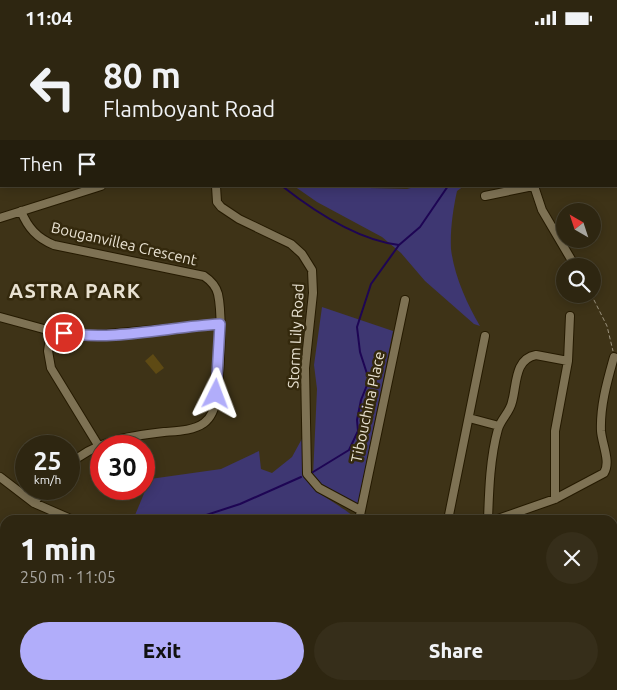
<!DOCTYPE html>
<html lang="en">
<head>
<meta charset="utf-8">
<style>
	:root { --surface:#2e2611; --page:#362e1a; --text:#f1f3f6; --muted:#a7a59f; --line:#494331; --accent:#b1adfa }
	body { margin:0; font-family:Ubuntu,sans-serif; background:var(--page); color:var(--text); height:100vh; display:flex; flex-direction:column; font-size:19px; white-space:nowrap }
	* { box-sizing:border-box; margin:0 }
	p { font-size:16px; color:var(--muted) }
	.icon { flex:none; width:28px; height:28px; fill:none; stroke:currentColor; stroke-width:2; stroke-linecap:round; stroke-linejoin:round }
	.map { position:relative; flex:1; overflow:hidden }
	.panel { position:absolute; left:0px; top:480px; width:618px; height:175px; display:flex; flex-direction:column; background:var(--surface); border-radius:15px 15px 0 0; box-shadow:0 2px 12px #0003,0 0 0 1px var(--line) }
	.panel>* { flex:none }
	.hud { position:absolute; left:0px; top:0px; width:618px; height:152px; box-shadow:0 2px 12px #0003,0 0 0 1px var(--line); background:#2e2611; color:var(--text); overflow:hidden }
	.needle { width:32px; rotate:321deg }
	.buttons { position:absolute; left:556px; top:168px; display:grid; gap:10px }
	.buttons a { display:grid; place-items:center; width:45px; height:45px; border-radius:50%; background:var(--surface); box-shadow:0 2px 12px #0003,0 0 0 1px var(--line); font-size:25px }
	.speed { position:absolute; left:15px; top:400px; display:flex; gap:10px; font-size:25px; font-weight:700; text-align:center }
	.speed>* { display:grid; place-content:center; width:65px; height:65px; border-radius:50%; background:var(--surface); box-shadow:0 2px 12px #0003,0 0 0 1px var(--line); line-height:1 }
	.speed small { font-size:12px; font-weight:400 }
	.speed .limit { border:8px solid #d22; background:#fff; color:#111 }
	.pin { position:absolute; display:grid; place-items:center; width:42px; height:42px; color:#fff; margin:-21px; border:2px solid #fff; border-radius:50%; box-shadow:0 1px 5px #0007 }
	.me { position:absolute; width:55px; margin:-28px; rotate:3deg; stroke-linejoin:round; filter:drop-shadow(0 0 4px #0008) }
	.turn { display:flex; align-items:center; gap:18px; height:105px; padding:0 20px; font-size:22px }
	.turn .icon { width:65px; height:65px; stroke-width:2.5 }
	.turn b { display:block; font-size:35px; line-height:42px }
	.then { display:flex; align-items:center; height:48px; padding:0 20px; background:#0003; gap:10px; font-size:19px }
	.round { display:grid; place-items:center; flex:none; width:52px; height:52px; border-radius:26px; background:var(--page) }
	.headline { display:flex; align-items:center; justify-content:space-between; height:85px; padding:0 20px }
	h1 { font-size:30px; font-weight:800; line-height:38px }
	.cta { display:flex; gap:10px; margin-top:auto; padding:10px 20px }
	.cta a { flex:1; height:58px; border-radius:30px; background:var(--accent); color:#111; font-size:20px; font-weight:800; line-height:58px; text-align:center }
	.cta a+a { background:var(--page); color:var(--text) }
	.status { display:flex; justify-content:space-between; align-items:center; height:35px; padding:0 25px; background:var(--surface); direction:ltr }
	.status svg { height:14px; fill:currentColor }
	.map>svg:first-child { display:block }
	.green { fill:#3e3772 }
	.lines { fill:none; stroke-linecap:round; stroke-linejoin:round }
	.stream { stroke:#1e0554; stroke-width:2 }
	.building { fill:#5e4a14 }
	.minor-casing { stroke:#251a00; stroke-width:10 }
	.major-casing { stroke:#251a00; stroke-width:12 }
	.path { stroke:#9b927d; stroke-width:1; stroke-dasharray:4 2.5; stroke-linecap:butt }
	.minor { stroke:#7e7254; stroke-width:8 }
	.major { stroke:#b29440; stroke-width:10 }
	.route-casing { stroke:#7370a2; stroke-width:12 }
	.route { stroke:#b1adfa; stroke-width:9 }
	.labels { text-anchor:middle; stroke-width:5; stroke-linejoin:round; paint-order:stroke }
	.street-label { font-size:15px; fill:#e9e2d2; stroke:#34290d }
	.district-label { font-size:20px; font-weight:bold; letter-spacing:1px; fill:#e9e2d2; stroke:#34290d }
</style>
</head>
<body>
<div class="status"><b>11:04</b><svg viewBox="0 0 49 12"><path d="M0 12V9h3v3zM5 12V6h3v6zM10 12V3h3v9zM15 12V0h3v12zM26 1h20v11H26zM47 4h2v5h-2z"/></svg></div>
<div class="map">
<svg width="617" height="655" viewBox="0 0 617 655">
	<rect width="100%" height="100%" fill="#3e3317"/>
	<path class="green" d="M294 151 407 154 418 151H464L457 156C453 174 450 196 451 214 454 240 467 269 480 291L474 289 425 246 401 218 382 202 317 167Z
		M322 272 393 296 358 469 321 449 313 441 317 354 314 330Z
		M304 400C303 464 310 447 353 481V485H133L150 444 221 434 259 416 261 434 272 438 292 422Z"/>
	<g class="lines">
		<path class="stream" d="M616 68H617
			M282 151C315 177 357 205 399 210
			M313 437 349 415 358 396 357 385 361 365 369 345 360 317 357 292 371 249 399 210 420 192 448 151
			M191 485 240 469 301 442"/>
	</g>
	<path class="building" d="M153 319 164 333 156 339 145 326Z"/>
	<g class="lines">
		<g class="minor-casing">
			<path id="minor" d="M44 0 45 1
				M294 0 295 1
				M390 0V1
				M510 0 511 1
				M196 1 199 0
				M0 78H1
				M616 129H617
				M216 151 217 167 221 172 239 184 291 209 302 219 312 235 313 258 305 333 307 439 319 453 360 475
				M534 151 542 175 575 231
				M485 161 533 151
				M21 176C28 193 37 203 54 210L204 241C210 245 216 251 218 259 223 281 220 341 216 365 215 373 211 383 204 388 193 396 176 396 164 397 129 401 95 406 69 430
				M0 183 101 151
				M0 282 51 296 84 301 220 289
				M51 296 48 316 51 333 98 410
				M469 383 499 391
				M0 442 34 468 73 485
				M555 464V396L568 326 570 281
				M34 468 44 454
				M359 485 405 265
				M448 485 485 301
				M488 485C489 455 490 423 498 394 501 384 510 377 512 367 517 350 514 324 536 320L568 326
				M495 485 555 464 604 438C611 427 602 409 601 396 600 371 607 347 614 322
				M0 570 5 574
				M612 601 617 603
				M612 616 617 609
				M122 650 123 655
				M472 650 480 655
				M547 650 551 655
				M566 650 570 655
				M40 655 68 650
				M357 655 359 650
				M598 655 601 650"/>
		</g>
		<g class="major-casing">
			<path id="major" d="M0 517 5 520
				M295 650 306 655"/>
		</g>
		<path class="path" d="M591 259 607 291 613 316"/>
		<use href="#minor" class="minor"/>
		<use href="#major" class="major"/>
	</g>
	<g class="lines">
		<g class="route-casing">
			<path id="route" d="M64 298C115 306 168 292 220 289L216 359"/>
		</g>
		<use href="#route" class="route"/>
	</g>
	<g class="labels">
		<g class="street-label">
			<text transform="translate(124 209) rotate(13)" y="5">Bouganvillea Crescent</text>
			<text transform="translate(296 301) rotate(-87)" y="5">Storm Lily Road</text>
			<text transform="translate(368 372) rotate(-78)" y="5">Tibouchina Place</text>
		</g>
		<g class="district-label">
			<text x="75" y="263">ASTRA PARK</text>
		</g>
	</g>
</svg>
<div class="buttons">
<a><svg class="needle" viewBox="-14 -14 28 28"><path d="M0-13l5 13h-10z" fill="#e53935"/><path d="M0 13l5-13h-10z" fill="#a7a59f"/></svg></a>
<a><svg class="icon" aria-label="search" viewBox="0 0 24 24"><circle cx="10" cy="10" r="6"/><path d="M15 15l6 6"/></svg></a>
</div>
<div class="speed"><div>25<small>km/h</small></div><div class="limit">30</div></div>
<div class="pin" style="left:64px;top:298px;background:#d93025"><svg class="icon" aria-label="arrive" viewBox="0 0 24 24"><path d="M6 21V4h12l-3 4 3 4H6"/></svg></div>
<svg class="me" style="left:216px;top:359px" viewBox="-20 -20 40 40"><path d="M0-17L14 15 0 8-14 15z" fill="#b1adfa" stroke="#fff" stroke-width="4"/></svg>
<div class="hud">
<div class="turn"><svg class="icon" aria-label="left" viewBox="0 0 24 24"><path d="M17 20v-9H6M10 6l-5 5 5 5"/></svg><div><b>80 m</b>Flamboyant Road</div></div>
<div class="then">Then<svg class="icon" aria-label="arrive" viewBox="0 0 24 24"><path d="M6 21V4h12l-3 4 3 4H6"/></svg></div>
</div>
<section class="panel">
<div class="headline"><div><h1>1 min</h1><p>250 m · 11:05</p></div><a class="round"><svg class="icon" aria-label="close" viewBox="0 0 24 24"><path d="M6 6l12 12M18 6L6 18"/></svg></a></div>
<div class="cta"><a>Exit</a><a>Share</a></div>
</section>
</div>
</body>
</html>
